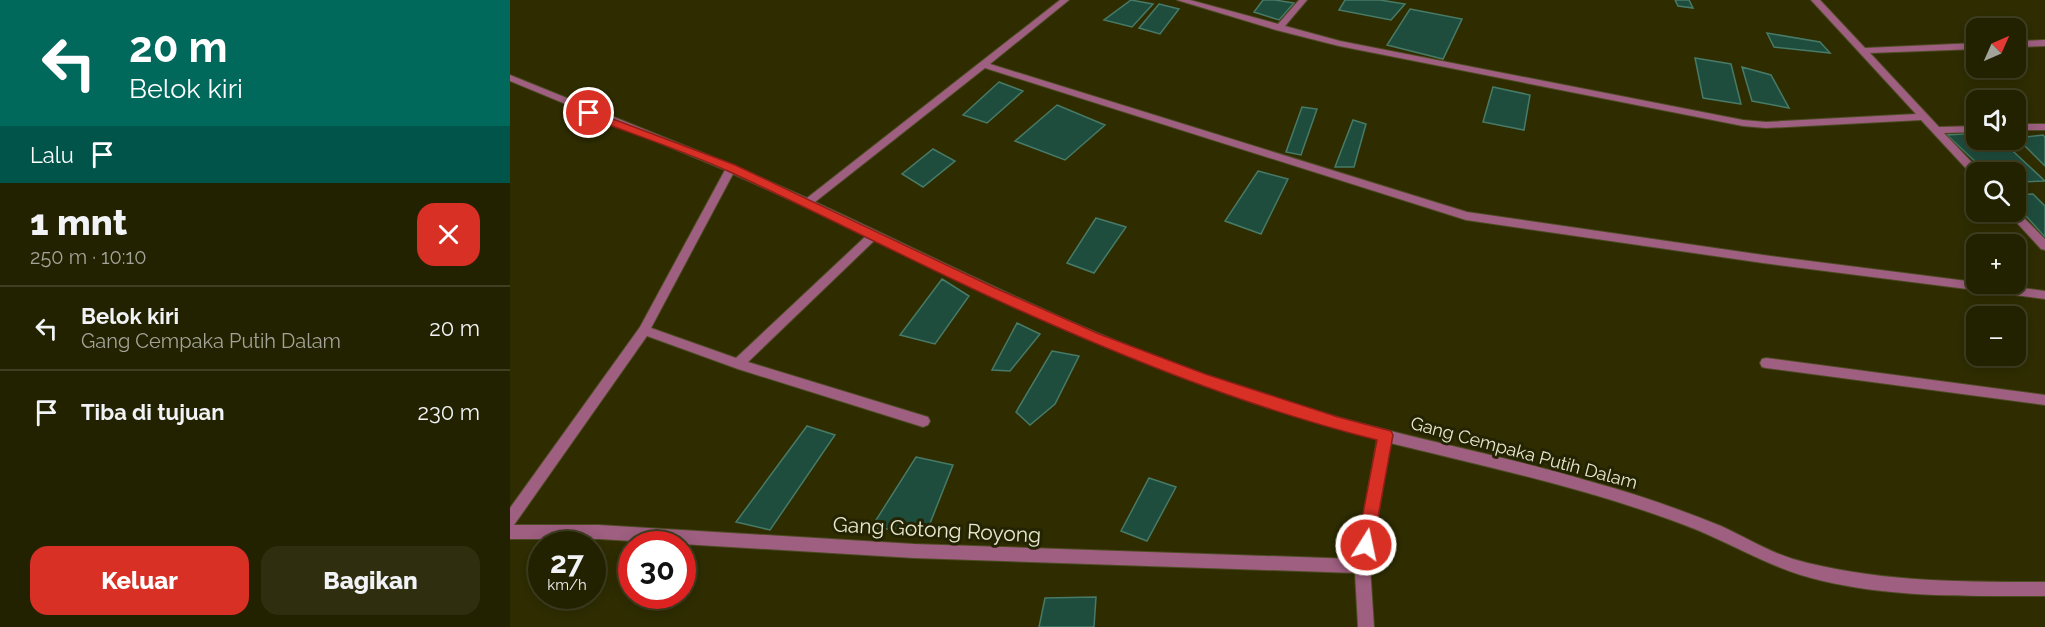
<!DOCTYPE html>
<html lang="id">
<head>
<meta charset="utf-8">
<style>
	:root { --surface:#232200; --page:#2f2f0f; --text:#f1f3f6; --muted:#a3a499; --line:#403f22; --accent:#d93025 }
	body { margin:0; font-family:Raleway,sans-serif; background:var(--page); color:var(--text); height:100vh; display:flex; flex-direction:column; font-size:22px; white-space:nowrap }
	* { box-sizing:border-box; margin:0 }
	p { font-size:20px; color:var(--muted) }
	.icon { flex:none; width:33px; height:33px; fill:none; stroke:currentColor; stroke-width:2; stroke-linecap:round; stroke-linejoin:round }
	.map { position:relative; flex:1; overflow:hidden }
	.sheet { display:flex; flex-direction:column; background:var(--surface); width:510px }
	.sheet>* { flex:none }
	.banner { background:#00695c; color:#fff; overflow:hidden }
	.needle { width:39px; rotate:45deg }
	.fabs { position:absolute; left:1456px; top:18px; display:grid; gap:12px }
	.fabs a { display:grid; place-items:center; width:60px; height:60px; border-radius:12px; background:var(--surface); box-shadow:0 3px 15px #0003,0 0 0 2px var(--line); font-size:30px }
	.speed { position:absolute; left:18px; top:531px; display:flex; gap:12px; font-size:30px; font-weight:700; text-align:center }
	.speed>* { display:grid; place-content:center; width:78px; height:78px; border-radius:50%; background:var(--surface); box-shadow:0 3px 15px #0003,0 0 0 2px var(--line); line-height:1 }
	.speed small { font-size:15px; font-weight:400 }
	.speed .limit { border:9px solid #d22; background:#fff; color:#111 }
	.pin { position:absolute; display:grid; place-items:center; width:51px; height:51px; color:#fff; margin:-26px; border:3px solid #fff; border-radius:50%; box-shadow:0 2px 6px #0007 }
	.me { position:absolute; width:66px; margin:-33px; rotate:10deg; stroke-linejoin:round; filter:drop-shadow(0 0 4px #0008) }
	.turn { display:flex; align-items:center; gap:21px; height:126px; padding:0 30px; font-size:27px }
	.turn .icon { width:78px; height:78px; stroke-width:2.5 }
	.turn b { display:block; font-size:42px; line-height:51px }
	.then { display:flex; align-items:center; height:57px; padding:0 30px; background:#0003; gap:12px; font-size:22px }
	.round { display:grid; place-items:center; flex:none; width:63px; height:63px; border-radius:18px; background:var(--page) }
	.overview { display:flex; align-items:center; justify-content:space-between; height:102px; padding:0 30px }
	h1 { font-size:36px; font-weight:800; line-height:45px }
	.primary-button { display:flex; gap:12px; margin-top:auto; padding:12px 30px }
	.primary-button a { flex:1; height:69px; border-radius:18px; background:var(--accent); color:#fff; font-size:24px; font-weight:800; line-height:69px; text-align:center }
	.primary-button a+a { background:var(--page); color:var(--text) }
	ul { padding:0; list-style:none }
	li { display:flex; align-items:center; gap:18px; height:84px; padding:0 30px; border-top:2px solid var(--line) }
	li div { flex:1 }
	li b { display:block; font-size:22px }
	li em { font-style:normal }
	main { display:flex; flex:1; min-height:0 }
	.map>svg:first-child { display:block }
	.building { fill:#1f4d3d; stroke:#477a67; stroke-width:1.5 }
	.lines { fill:none; stroke-linecap:round; stroke-linejoin:round }
	.street-casing { stroke:#4c4b21; stroke-width:2 }
	.street { fill:#9e5f80; fill-rule:evenodd }
	.route { fill:#d93025; stroke:#8d1f18; stroke-width:1.5 }
	.labels { text-anchor:middle; stroke-width:6; stroke-linejoin:round; paint-order:stroke }
	.street-label { font-size:18px; fill:#e7e8d0; stroke:#242302 }
	.near-street-label { font-size:21px; fill:#e7e8d0; stroke:#242302 }
</style>
</head>
<body>
<main>
<section class="sheet">
<div class="banner">
<div class="turn"><svg class="icon" aria-label="left" viewBox="0 0 24 24"><path d="M17 20v-9H6M10 6l-5 5 5 5"/></svg><div><b>20 m</b>Belok kiri</div></div>
<div class="then">Lalu<svg class="icon" aria-label="arrive" viewBox="0 0 24 24"><path d="M6 21V4h12l-3 4 3 4H6"/></svg></div>
</div>
<div class="overview"><div><h1>1 mnt</h1><p>250 m · 10:10</p></div><a class="round" style="background:#d93025;color:#fff"><svg class="icon" aria-label="close" viewBox="0 0 24 24"><path d="M6 6l12 12M18 6L6 18"/></svg></a></div>
<ul>
<li><svg class="icon" aria-label="left" viewBox="0 0 24 24"><path d="M17 20v-9H6M10 6l-5 5 5 5"/></svg><div><b>Belok kiri</b><p>Gang Cempaka Putih Dalam</p></div><em>20 m</em></li>
<li><svg class="icon" aria-label="arrive" viewBox="0 0 24 24"><path d="M6 21V4h12l-3 4 3 4H6"/></svg><div><b>Tiba di tujuan</b></div><em>230 m</em></li>
</ul>
<div class="primary-button"><a>Keluar</a><a>Bagikan</a></div>
</section>
<div class="map">
<svg width="1535" height="627" viewBox="0 0 1535 627">
	<rect width="100%" height="100%" fill="#2f2d00"/>
	<path class="building" d="M621 0 643 4 622 27 594 20Z
		M753 0H765L784 3 769 20 744 12Z
		M835 0H870L895 4 881 20 829 10Z
		M1165 0H1179L1183 8 1168 6Z
		M649 4 669 9 650 34 629 28Z
		M900 9 952 19 933 59 877 45Z
		M1257 33 1310 42 1320 53 1264 47Z
		M1185 58 1221 64 1231 104 1193 98Z
		M1232 67 1261 75 1279 108 1242 101Z
		M489 82 513 91 477 123 453 115Z
		M983 87 1020 95 1014 130 973 122Z
		M547 105 595 125 555 160 505 141Z
		M792 107 807 109 791 155 776 152Z
		M843 120 856 124 844 167H825Z
		M1467 133V140H1491L1535 181 1506 182V172H1495L1488 167 1472 168 1437 135Z
		M1533 135 1535 137V166L1507 138Z
		M423 149 445 161 413 187 392 174Z
		M748 171 778 179 751 234 715 221Z
		M1523 194 1535 206V237L1506 205V195Z
		M586 218 616 227 584 273 557 263Z
		M432 279 459 296 425 344 390 335Z
		M507 323 530 334 500 371 482 370Z
		M542 351 569 356 545 404 520 425 506 412Z
		M297 426 325 435 260 530 226 522Z
		M406 457 443 465 417 531 361 528Z
		M639 478 666 487 637 541 611 531Z
		M586 597 584 627H529L535 598Z"/>
	<g class="lines">
		<g class="street-casing">
			<path id="street" d="M550 0H559L480 64 957 212 1253 255 1535 291V299L1253 263 956 220 475 68 305 202C435 262 563 329 699 376 752 395 806 412 861 426 934 445 1009 460 1082 482 1126 494 1169 509 1211 526 1235 537 1257 551 1283 559 1364 582 1450 582 1535 582V596C1461 596 1385 598 1313 581 1272 572 1241 554 1203 537 1184 528 1164 521 1144 514 1058 484 969 465 880 443L860 566 864 627H848L845 573 404 558 89 539H0V508L130 327 215 170 0 81V75L225 166 297 198ZM223 174 357 235 226 358 141 328ZM366 239C530 318 691 394 867 439L846 559 404 544 89 525H4L137 336 228 369 413 427 418 425 420 421 418 417 238 362Z
				M667 0H680L768 24 789 0H797L775 26 830 41 1233 120 1256 122 1406 114 1301 0H1310L1355 48 1467 43V49L1360 53 1429 127 1467 126V132L1434 133 1471 172H1467V177L1463 176 1411 120 1256 128 1233 126 829 46 766 30Z
				M1535 40V46L1506 47V41Z
				M1506 124H1535V130H1506Z
				M1506 210 1535 239V250L1531 249 1497 212H1506Z
				M1256 358 1535 395V405L1256 368 1252 367 1250 363 1252 359Z"/>
		</g>
		<use href="#street" class="street"/>
	</g>
	<path class="route" d="M79 110 225 165 485 288 589 334 695 374 828 417 881 431 883 435 862 550 856 553 850 550 847 545 867 440C732 406 602 353 476 295 390 255 305 211 218 171 172 150 122 134 75 116V111Z"/>
	<g class="labels">
		<g class="street-label">
			<text transform="translate(1014 453) rotate(15)" y="6">Gang Cempaka Putih Dalam</text>
		</g>
		<g class="near-street-label">
			<text transform="translate(427 530) rotate(3)" y="7">Gang Gotong Royong</text>
		</g>
	</g>
</svg>
<div class="fabs">
<a><svg class="needle" viewBox="-14 -14 28 28"><path d="M0-13l5 13h-10z" fill="#e53935"/><path d="M0 13l5-13h-10z" fill="#a3a499"/></svg></a>
<a><svg class="icon" aria-label="sound" viewBox="0 0 24 24"><path d="M4 9h4l5-4v14l-5-4H4zM17 9q2 3 0 6"/></svg></a>
<a><svg class="icon" aria-label="search" viewBox="0 0 24 24"><circle cx="10" cy="10" r="6"/><path d="M15 15l6 6"/></svg></a>
<a>+</a>
<a>−</a>
</div>
<div class="speed"><div>27<small>km/h</small></div><div class="limit">30</div></div>
<div class="pin" style="left:79px;top:113px;background:#d93025"><svg class="icon" aria-label="arrive" viewBox="0 0 24 24"><path d="M6 21V4h12l-3 4 3 4H6"/></svg></div>
<svg class="me" style="left:856px;top:545px" viewBox="-20 -20 40 40"><circle r="17" fill="#d93025" stroke="#fff" stroke-width="3"/><path d="M0-11L8 9 0 5-8 9z" fill="#fff"/></svg>
</div>
</main>
</body>
</html>
